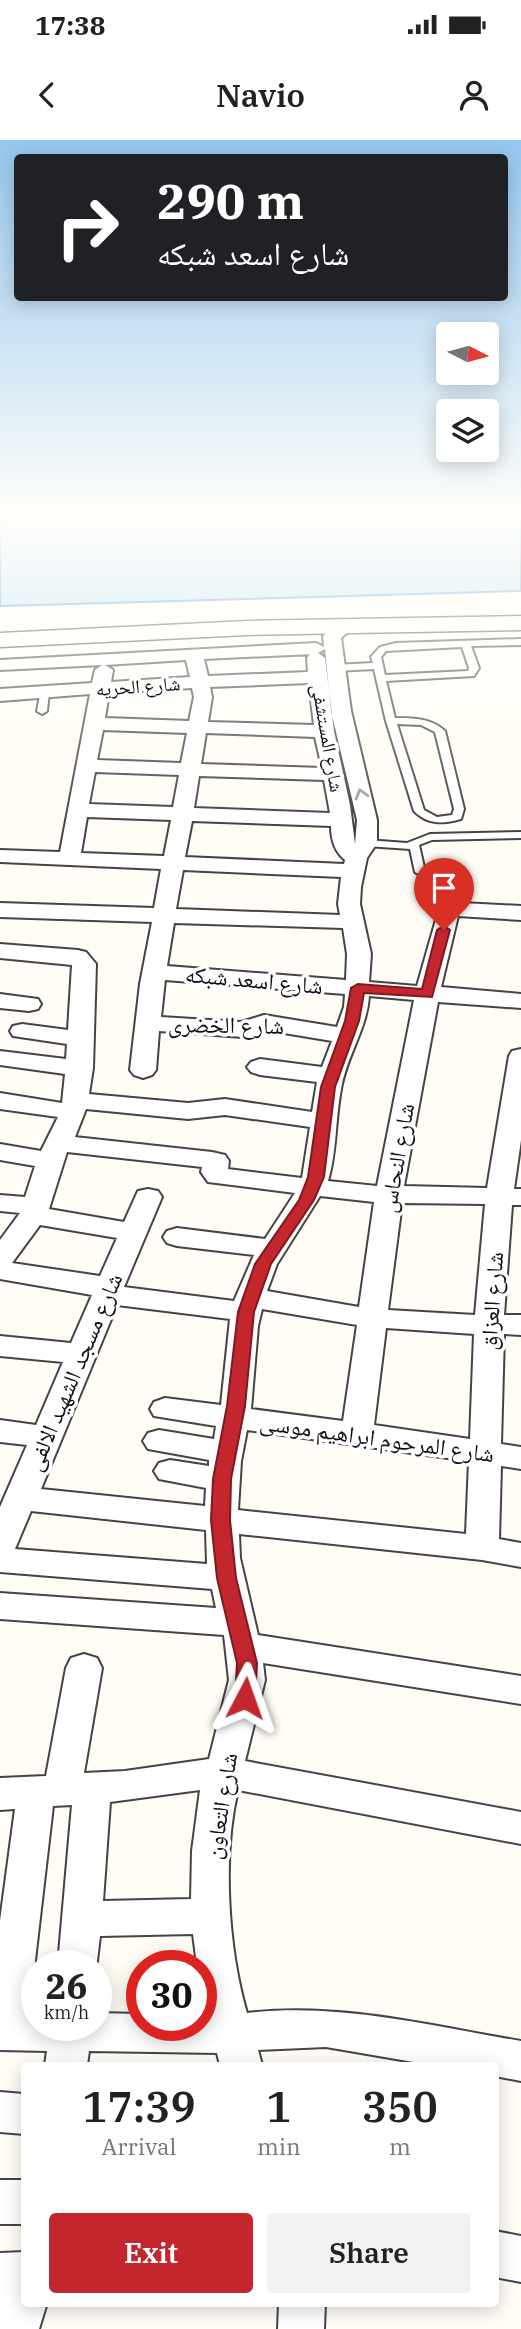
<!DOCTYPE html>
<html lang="en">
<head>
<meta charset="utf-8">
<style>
	:root { --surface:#fff; --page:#f2f2f2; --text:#222; --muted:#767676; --accent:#c4262e }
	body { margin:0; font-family:"IBM Plex Serif","Noto Naskh Arabic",serif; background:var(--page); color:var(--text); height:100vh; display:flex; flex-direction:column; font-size:26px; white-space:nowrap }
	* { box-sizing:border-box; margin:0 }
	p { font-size:23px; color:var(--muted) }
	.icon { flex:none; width:38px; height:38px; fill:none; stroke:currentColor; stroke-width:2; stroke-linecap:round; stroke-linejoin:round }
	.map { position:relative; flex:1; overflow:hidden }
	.drawer { position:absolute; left:21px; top:1922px; width:478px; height:245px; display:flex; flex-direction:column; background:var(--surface); border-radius:7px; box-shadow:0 4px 18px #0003 }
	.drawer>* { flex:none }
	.hud { position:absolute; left:14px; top:14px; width:494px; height:147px; border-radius:7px; box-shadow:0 4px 18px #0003; background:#202124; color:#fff; overflow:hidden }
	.needle { width:46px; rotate:96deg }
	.fabs { position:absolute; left:436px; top:182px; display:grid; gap:14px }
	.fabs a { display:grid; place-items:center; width:63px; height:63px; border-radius:7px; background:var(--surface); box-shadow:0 4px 18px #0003; font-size:35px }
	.speed { position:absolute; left:21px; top:1810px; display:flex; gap:14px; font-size:35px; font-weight:700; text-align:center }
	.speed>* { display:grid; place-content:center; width:91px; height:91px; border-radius:50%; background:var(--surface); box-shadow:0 4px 18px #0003; line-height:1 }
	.speed small { font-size:18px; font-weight:400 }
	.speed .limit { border:10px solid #d22; background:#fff; color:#111 }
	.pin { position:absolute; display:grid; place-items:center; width:60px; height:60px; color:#fff; margin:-72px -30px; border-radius:50% 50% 50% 0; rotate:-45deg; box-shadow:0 0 7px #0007 }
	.pin .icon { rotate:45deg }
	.me { position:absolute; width:77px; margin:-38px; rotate:4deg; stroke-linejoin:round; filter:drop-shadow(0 0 5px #0008) }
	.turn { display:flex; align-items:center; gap:24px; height:147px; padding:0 28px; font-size:32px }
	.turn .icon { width:91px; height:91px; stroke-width:2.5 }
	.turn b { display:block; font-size:49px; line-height:60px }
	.eta { display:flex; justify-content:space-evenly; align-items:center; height:119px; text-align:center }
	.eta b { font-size:42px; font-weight:600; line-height:49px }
	.cta { display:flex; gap:14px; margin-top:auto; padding:14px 28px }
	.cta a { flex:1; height:80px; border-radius:7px; background:var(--accent); color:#fff; font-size:28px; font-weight:600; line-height:80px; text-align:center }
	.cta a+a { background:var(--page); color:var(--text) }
	.status { display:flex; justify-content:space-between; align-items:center; height:49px; padding:0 35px; background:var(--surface); direction:ltr }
	.status svg { height:19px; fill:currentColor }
	header { display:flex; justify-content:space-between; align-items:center; height:91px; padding:0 28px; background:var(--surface); font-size:32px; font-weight:600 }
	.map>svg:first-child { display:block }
	.water { fill:#b9e0f7; stroke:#3f96cf; stroke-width:2 }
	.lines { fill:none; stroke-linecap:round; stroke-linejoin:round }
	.service-casing { stroke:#444; stroke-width:4 }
	.minor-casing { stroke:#444; stroke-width:4 }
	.tertiary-casing { stroke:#444; stroke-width:3 }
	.service { fill:#fff; fill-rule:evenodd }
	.minor { fill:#fff; fill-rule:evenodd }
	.tertiary { fill:#fff; fill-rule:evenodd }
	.oneway { stroke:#a0a0a0 }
	.route { fill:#c4262e; stroke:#7f191e; stroke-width:2 }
	.labels { text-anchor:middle; stroke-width:7; stroke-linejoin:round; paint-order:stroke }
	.far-street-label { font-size:19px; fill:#111; stroke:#fff }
	.street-label { font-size:23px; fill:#111; stroke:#fff }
</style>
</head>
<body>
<div class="status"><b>17:38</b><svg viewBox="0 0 49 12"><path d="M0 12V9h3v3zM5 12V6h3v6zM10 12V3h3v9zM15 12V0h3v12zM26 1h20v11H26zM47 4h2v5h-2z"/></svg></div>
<header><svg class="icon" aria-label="back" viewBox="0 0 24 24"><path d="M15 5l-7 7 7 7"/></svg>Navio<svg class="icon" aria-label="person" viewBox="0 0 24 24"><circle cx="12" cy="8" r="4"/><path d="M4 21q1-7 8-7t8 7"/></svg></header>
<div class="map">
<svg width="521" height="2189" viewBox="0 0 521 2189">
	<rect width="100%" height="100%" fill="#fffdf5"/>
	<path class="water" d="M0 377H521V451L0 466Z"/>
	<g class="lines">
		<g class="service-casing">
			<path id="service" d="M521 499V505L471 506 479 528 474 536 386 541 395 578C413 578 431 578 445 591L464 669 461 679C443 684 428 685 414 671L386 581 374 529 335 531 330 528 335 525 373 523 371 517 380 507 396 503ZM462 507 469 528 468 531 385 535 381 517 386 511ZM397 584 421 585 435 592 454 669 452 675 437 677 424 670Z
				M41 550 49 552 47 571 42 574 37 571Z
				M521 692V698L432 700 419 705 425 732 420 735 415 732 410 709 366 706 361 703 366 700 407 703 430 694Z"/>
		</g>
		<g class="minor-casing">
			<path id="minor" d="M346 480 355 485 341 498 351 571 377 680V703L367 718 361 747 360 764 371 814 369 842 417 846 447 741H463L466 746 462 763 521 766V780L458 776 441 847 521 854V868L438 862 404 1046 487 1048 509 916 512 911 521 909V1000L514 1049H521V1065H512L504 1175H521V1195L504 1194 501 1304 521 1307V1329L501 1326 499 1399 521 1403V1427L482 1420 239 1394 240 1418 258 1495 521 1536V1564L263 1523 265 1540 245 1621 521 1672V1704L238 1650C222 1716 228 1808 247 1873 339 1862 431 1886 521 1901V1941L495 1936V1925H431L326 1907 258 1910 262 1925H220L217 1913 89 1911 87 1925H45L47 1911 0 1910V1781L15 1669 0 1670V1638L46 1636 66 1528 71 1518 84 1514 97 1518 102 1528 84 1633 125 1631 209 1619 229 1540 224 1495 0 1479V1453L216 1468 212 1449 0 1432V1367L27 1305 0 1302V1280L36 1285 63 1222 0 1216V1196L71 1203 92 1155 0 1139V1100L20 1073 0 1071V1055L25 1057 35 1026 0 1020V1004L41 1011 58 977 0 969V953L62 963 65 934 0 925V911L66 919 67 904 13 896 10 891 13 886 22 884 68 890 72 825 0 818V804L78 810 86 812 96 824 93 928 89 954 188 963 225 959 312 972 317 942 260 935 251 932 247 927 251 922 260 919 322 927 332 901 266 890 243 897 159 891 156 930 152 935 143 938 134 935 130 930 140 844 152 782 0 777V763L154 768 161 729 0 722V710L60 712 90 554 0 561V549L92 543 95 530 102 525 0 530V520L316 503 324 507 323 496 340 481ZM325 509 331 571 357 680 355 704 350 665 334 591 325 518 318 513ZM310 514 307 518 308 532 208 536 204 519 312 514ZM186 520 190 537 111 542 113 530 105 525ZM309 543 314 585 208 582 212 557 210 547ZM192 548 194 557 189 581 105 578 109 553ZM103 590 187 593 181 623 97 620ZM206 593 315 597 322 628 201 624ZM95 632 179 635 173 667 89 664ZM199 636 324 640 330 673 194 668ZM87 677 171 680 164 716 81 713ZM192 681 331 686C331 699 334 711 345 720L344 724 185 717ZM183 730 341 737 338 764 340 775 176 769ZM174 783 343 788 347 814 346 840 167 826ZM165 840 345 854 344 867 337 887 264 875 241 882 161 877ZM369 856 414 860 377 1046 328 1041C337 1011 335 980 341 949 346 917 367 889 369 856ZM86 969 188 979 225 975 310 987 302 1038 228 1029 229 1021 225 1015 212 1012 75 997ZM67 1012 202 1027 201 1032 208 1042 295 1053 265 1099 177 1088 167 1091 163 1097 167 1103 177 1106 254 1115 234 1161 124 1147 162 1057 158 1051 148 1049 138 1051 124 1082 49 1069ZM320 1056 374 1062 359 1167 267 1151 277 1124ZM402 1063 485 1064 475 1175 388 1170ZM40 1085 117 1098 100 1136 12 1123ZM117 1165 230 1179 221 1265 165 1258 154 1262 150 1269 154 1276 216 1286 214 1299 159 1290 148 1293 143 1301 148 1309 209 1320V1326L170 1320 159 1323 154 1331 159 1339 206 1348 205 1366 41 1349ZM262 1169 357 1185 343 1281 251 1269 258 1186ZM386 1188 474 1194 470 1299 374 1285ZM247 1290 469 1321 466 1394 238 1370 241 1321ZM31 1371 206 1390 207 1424 15 1409ZM200 1650 192 1711 191 1759 103 1761 110 1662ZM72 1665 58 1825H96V1829L100 1796 193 1794 197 1825H201V1857L206 1875H201V1885H142V1874L96 1873V1885H37V1872H29L53 1666Z
				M0 854 38 859 41 864 38 869 29 871 0 868Z
				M0 1952 24 1954V1994L0 1992Z
				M0 2040H24V2084H0Z
				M495 2091 521 2096V2142L495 2137Z
				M24 2112V2163H47L39 2189H0V2113Z
				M279 2163H325L324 2189H278Z"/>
		</g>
		<g class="tertiary-casing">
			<path id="tertiary" d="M521 476V490L247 495 0 507V493L247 481Z"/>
		</g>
		<use href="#service" class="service"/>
		<use href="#minor" class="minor"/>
		<use href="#tertiary" class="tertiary"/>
	</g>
	<defs><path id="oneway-chevron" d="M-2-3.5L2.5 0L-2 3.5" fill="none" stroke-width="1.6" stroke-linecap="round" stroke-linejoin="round" transform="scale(1.75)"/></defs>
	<use class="oneway" href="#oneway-chevron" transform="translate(361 654) rotate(-106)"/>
	<linearGradient id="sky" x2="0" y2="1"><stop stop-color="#95c6ee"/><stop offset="0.55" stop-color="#fffefa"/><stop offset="1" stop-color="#fffefa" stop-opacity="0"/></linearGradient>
	<rect width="521" height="683" fill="url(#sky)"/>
	<path class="route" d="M444 786 450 790 432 857 364 853 359 881 335 947 324 1037 314 1060 271 1124 254 1172 245 1266 231 1339 230 1380 236 1438 257 1523 255 1558 252 1564 245 1566 238 1564 235 1558 237 1523 217 1438 211 1380 213 1339 227 1266 238 1172 255 1124 299 1060 308 1037 321 947 345 881 351 848 358 844 422 849 437 790Z"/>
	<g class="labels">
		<g class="far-street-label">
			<text transform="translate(138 546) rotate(-4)" y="7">شارع الحريه</text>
			<text transform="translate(328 598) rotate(80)" y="7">شارع المستشفى</text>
		</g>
		<g class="street-label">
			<text transform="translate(254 840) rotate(5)" y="8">شارع اسعد شبكه</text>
			<text transform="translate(226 885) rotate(1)" y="8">شارع الخضرى</text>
			<text transform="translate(397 1018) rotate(-80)" y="8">شارع النحاس</text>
			<text transform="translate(492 1161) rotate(-86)" y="8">شارع العزاق</text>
			<text transform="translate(74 1232) rotate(-67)" y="8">شارع مسجد الشهيد الالفى</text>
			<text transform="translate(377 1298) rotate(8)" y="8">شارع المرحوم ابراهيم موسى</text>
			<text transform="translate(221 1666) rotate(-81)" y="8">شارع التعاون</text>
		</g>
	</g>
</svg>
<div class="fabs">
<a><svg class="needle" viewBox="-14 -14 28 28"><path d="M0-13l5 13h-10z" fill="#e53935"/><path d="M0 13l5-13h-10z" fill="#767676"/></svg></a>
<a><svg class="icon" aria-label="layers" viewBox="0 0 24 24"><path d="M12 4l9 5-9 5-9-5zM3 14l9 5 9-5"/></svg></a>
</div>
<div class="speed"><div>26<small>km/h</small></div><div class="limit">30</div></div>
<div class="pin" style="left:444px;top:790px;background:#d93025"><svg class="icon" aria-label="arrive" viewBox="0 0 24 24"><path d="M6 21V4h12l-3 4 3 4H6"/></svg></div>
<svg class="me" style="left:245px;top:1558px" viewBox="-20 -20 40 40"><path d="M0-17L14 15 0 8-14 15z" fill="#c4262e" stroke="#fff" stroke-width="4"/></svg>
<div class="hud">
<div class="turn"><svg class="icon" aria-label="right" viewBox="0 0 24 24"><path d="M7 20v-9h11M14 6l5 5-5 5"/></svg><div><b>290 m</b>شارع اسعد شبكه</div></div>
</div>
<section class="drawer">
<div class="eta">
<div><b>17:39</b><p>Arrival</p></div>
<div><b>1</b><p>min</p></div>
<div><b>350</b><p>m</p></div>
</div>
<div class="cta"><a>Exit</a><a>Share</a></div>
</section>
</div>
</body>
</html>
